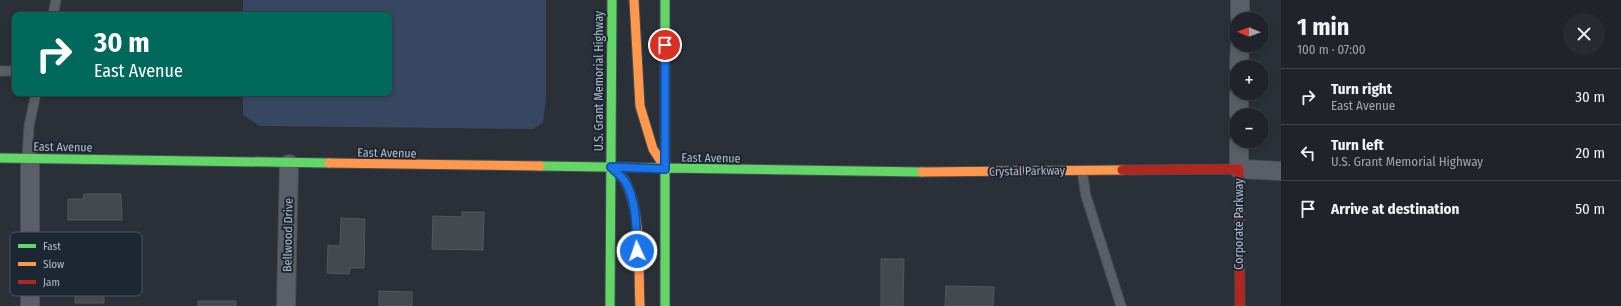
<!DOCTYPE html>
<html lang="en">
<head>
<meta charset="utf-8">
<style>
	:root { --surface:#20242a; --page:#282c32; --text:#f1f3f6; --muted:#a2a4a8; --line:#3d4147 }
	body { margin:0; font-family:"Fira Sans Condensed",sans-serif; background:var(--page); color:var(--text); height:100vh; display:flex; flex-direction:column; font-size:15px; white-space:nowrap }
	* { box-sizing:border-box; margin:0 }
	p { font-size:13px; color:var(--muted) }
	.icon { flex:none; width:22px; height:22px; fill:none; stroke:currentColor; stroke-width:2; stroke-linecap:round; stroke-linejoin:round }
	.map { position:relative; flex:1; overflow:hidden }
	.side { display:flex; flex-direction:column; background:var(--surface); width:340px }
	.side>* { flex:none }
	.banner { position:absolute; left:12px; top:12px; width:380px; height:84px; border-radius:8px; box-shadow:0 2px 6px #0003,0 0 0 1px var(--line); background:#00695c; color:#fff; overflow:hidden }
	.needle { width:26px; rotate:271deg }
	.tools { position:absolute; left:1229px; top:12px; display:grid; gap:8px }
	.tools a { display:grid; place-items:center; width:40px; height:40px; border-radius:50%; background:var(--surface); box-shadow:0 2px 6px #0003,0 0 0 1px var(--line); font-size:20px }
	.pin { position:absolute; display:grid; place-items:center; width:34px; height:34px; color:#fff; margin:-17px; border:2px solid #fff; border-radius:50%; box-shadow:0 1px 4px #0007 }
	.me { position:absolute; width:44px; margin:-22px; rotate:357deg; stroke-linejoin:round; filter:drop-shadow(0 0 3px #0008) }
	.turn { display:flex; align-items:center; gap:14px; height:84px; padding:0 16px; font-size:18px }
	.turn .icon { width:52px; height:52px; stroke-width:2.5 }
	.turn b { display:block; font-size:28px; line-height:34px }
	.round { display:grid; place-items:center; flex:none; width:42px; height:42px; border-radius:21px; background:var(--page) }
	.overview { display:flex; align-items:center; justify-content:space-between; height:68px; padding:0 16px }
	h1 { font-size:24px; font-weight:700; line-height:30px }
	ul { padding:0; list-style:none }
	li { display:flex; align-items:center; gap:12px; height:56px; padding:0 16px; border-top:1px solid var(--line) }
	li div { flex:1 }
	li b { display:block; font-size:15px }
	li em { font-style:normal }
	main { display:flex; flex:1; min-height:0 }
	.map>svg:first-child { display:block }
	.water { fill:#374761 }
	.building { fill:#444950; stroke:#52575f }
	.lines { fill:none; stroke-linecap:round; stroke-linejoin:round }
	.lane-casing { stroke:#484c53; stroke-width:11 }
	.street-casing { stroke:#484c53; stroke-width:20 }
	.fast-casing { stroke:#484c53; stroke-width:11 }
	.slow-casing { stroke:#484c53; stroke-width:11 }
	.jam-casing { stroke:#484c53; stroke-width:11 }
	.lane { stroke:#5a5e66; stroke-width:9 }
	.street { stroke:#5a5e66; stroke-width:18 }
	.fast { stroke:#63d668; stroke-width:9 }
	.slow { stroke:#ff974d; stroke-width:9 }
	.jam { stroke:#b3261e; stroke-width:9 }
	.route-casing { stroke:#114b97; stroke-width:10 }
	.route { stroke:#1a73e8; stroke-width:7 }
	.labels { text-anchor:middle; stroke-width:4; stroke-linejoin:round; paint-order:stroke }
	.street-label { font-size:12px; fill:#b4bcc9; stroke:#1d2633 }
	.key { fill:#1d2633; stroke:#4a5360; stroke-width:1 }
	.key-label { font-size:11px; fill:#b4bcc9 }
</style>
</head>
<body>
<main>
<div class="map">
<svg width="1281" height="306" viewBox="0 0 1281 306">
	<rect width="100%" height="100%" fill="#2a3038"/>
	<path class="water" d="M243 0H546V99L543 123 532 129 260 126 243 115V93H389V15H243Z"/>
	<path class="building" d="M84 194H121L122 220H68V199H83Z
		M462 212H484L483 250 432 249 433 216 462 217Z
		M341 218 365 219 364 268H350L349 274 327 273 328 245 340 246Z
		M66 254H104V303H75V279H66Z
		M881 259H904L903 306H881Z
		M946 286 994 287 993 306H945Z
		M379 291 412 292V306H379Z
		M198 301H236V306H198Z"/>
	<g class="lines">
		<g class="lane-casing">
			<path id="lane" d="M53 15 56 0
				M0 71H15
				M27 159 29 126 36 93
				M1082 171 1086 196 1121 306"/>
		</g>
		<g class="street-casing">
			<path id="street" d="M1240 19V0
				M1239 67 1240 45
				M1239 115V93
				M1239 141V169L1281 171
				M30 159V306
				M286 306 289 164"/>
		</g>
		<g class="fast-casing">
			<path id="fast" d="M665 0V306
				M0 158 329 163
				M540 166 922 172
				M610 306 612 0"/>
		</g>
		<g class="slow-casing">
			<path id="slow" d="M634 0 640 106 653 149 664 166
				M329 163 540 166
				M611 167C616 172 623 176 626 183 642 214 638 271 640 306
				M922 172 1122 170"/>
		</g>
		<g class="jam-casing">
			<path id="jam" d="M1122 170 1239 169 1240 306"/>
		</g>
		<use href="#lane" class="lane"/>
		<use href="#street" class="street"/>
		<use href="#fast" class="fast"/>
		<use href="#slow" class="slow"/>
		<use href="#jam" class="jam"/>
	</g>
	<g class="lines">
		<g class="route-casing">
			<path id="route" d="M637 251C636 229 637 203 626 183 623 177 616 172 611 167L665 169V45"/>
		</g>
		<use href="#route" class="route"/>
	</g>
	<g class="labels">
		<g class="street-label">
			<text transform="translate(599 81) rotate(-90)" y="4">U.S. Grant Memorial Highway</text>
			<text transform="translate(63 147) rotate(1)" y="4">East Avenue</text>
			<text transform="translate(387 153) rotate(1)" y="4">East Avenue</text>
			<text transform="translate(711 158) rotate(1)" y="4">East Avenue</text>
			<text transform="translate(1027 171) rotate(-1)" y="4">Crystal Parkway</text>
			<text transform="translate(1239 224) rotate(-90)" y="4">Corporate Parkway</text>
			<text transform="translate(288 235) rotate(-89)" y="4">Bellwood Drive</text>
		</g>
	</g>
	<rect x="10" y="232" width="132" height="64" rx="6" class="key"/>
	<rect x="18" y="244" width="18" height="4" fill="#63d668"/>
	<rect x="18" y="262" width="18" height="4" fill="#ff974d"/>
	<rect x="18" y="280" width="18" height="4" fill="#b3261e"/>
	<g class="key-label">
		<text x="43" y="250">Fast</text>
		<text x="43" y="268">Slow</text>
		<text x="43" y="286">Jam</text>
	</g>
</svg>
<div class="tools">
<a><svg class="needle" viewBox="-14 -14 28 28"><path d="M0-13l5 13h-10z" fill="#e53935"/><path d="M0 13l5-13h-10z" fill="#a2a4a8"/></svg></a>
<a>+</a>
<a>−</a>
</div>
<div class="pin" style="left:665px;top:45px;background:#d93025"><svg class="icon" aria-label="arrive" viewBox="0 0 24 24"><path d="M6 21V4h12l-3 4 3 4H6"/></svg></div>
<svg class="me" style="left:637px;top:251px" viewBox="-20 -20 40 40"><circle r="17" fill="#1a73e8" stroke="#fff" stroke-width="3"/><path d="M0-11L8 9 0 5-8 9z" fill="#fff"/></svg>
<div class="banner">
<div class="turn"><svg class="icon" aria-label="right" viewBox="0 0 24 24"><path d="M7 20v-9h11M14 6l5 5-5 5"/></svg><div><b>30 m</b>East Avenue</div></div>
</div>
</div>
<section class="side">
<div class="overview"><div><h1>1 min</h1><p>100 m · 07:00</p></div><a class="round"><svg class="icon" aria-label="close" viewBox="0 0 24 24"><path d="M6 6l12 12M18 6L6 18"/></svg></a></div>
<ul>
<li><svg class="icon" aria-label="right" viewBox="0 0 24 24"><path d="M7 20v-9h11M14 6l5 5-5 5"/></svg><div><b>Turn right</b><p>East Avenue</p></div><em>30 m</em></li>
<li><svg class="icon" aria-label="left" viewBox="0 0 24 24"><path d="M17 20v-9H6M10 6l-5 5 5 5"/></svg><div><b>Turn left</b><p>U.S. Grant Memorial Highway</p></div><em>20 m</em></li>
<li><svg class="icon" aria-label="arrive" viewBox="0 0 24 24"><path d="M6 21V4h12l-3 4 3 4H6"/></svg><div><b>Arrive at destination</b></div><em>50 m</em></li>
</ul>
</section>
</main>
</body>
</html>
